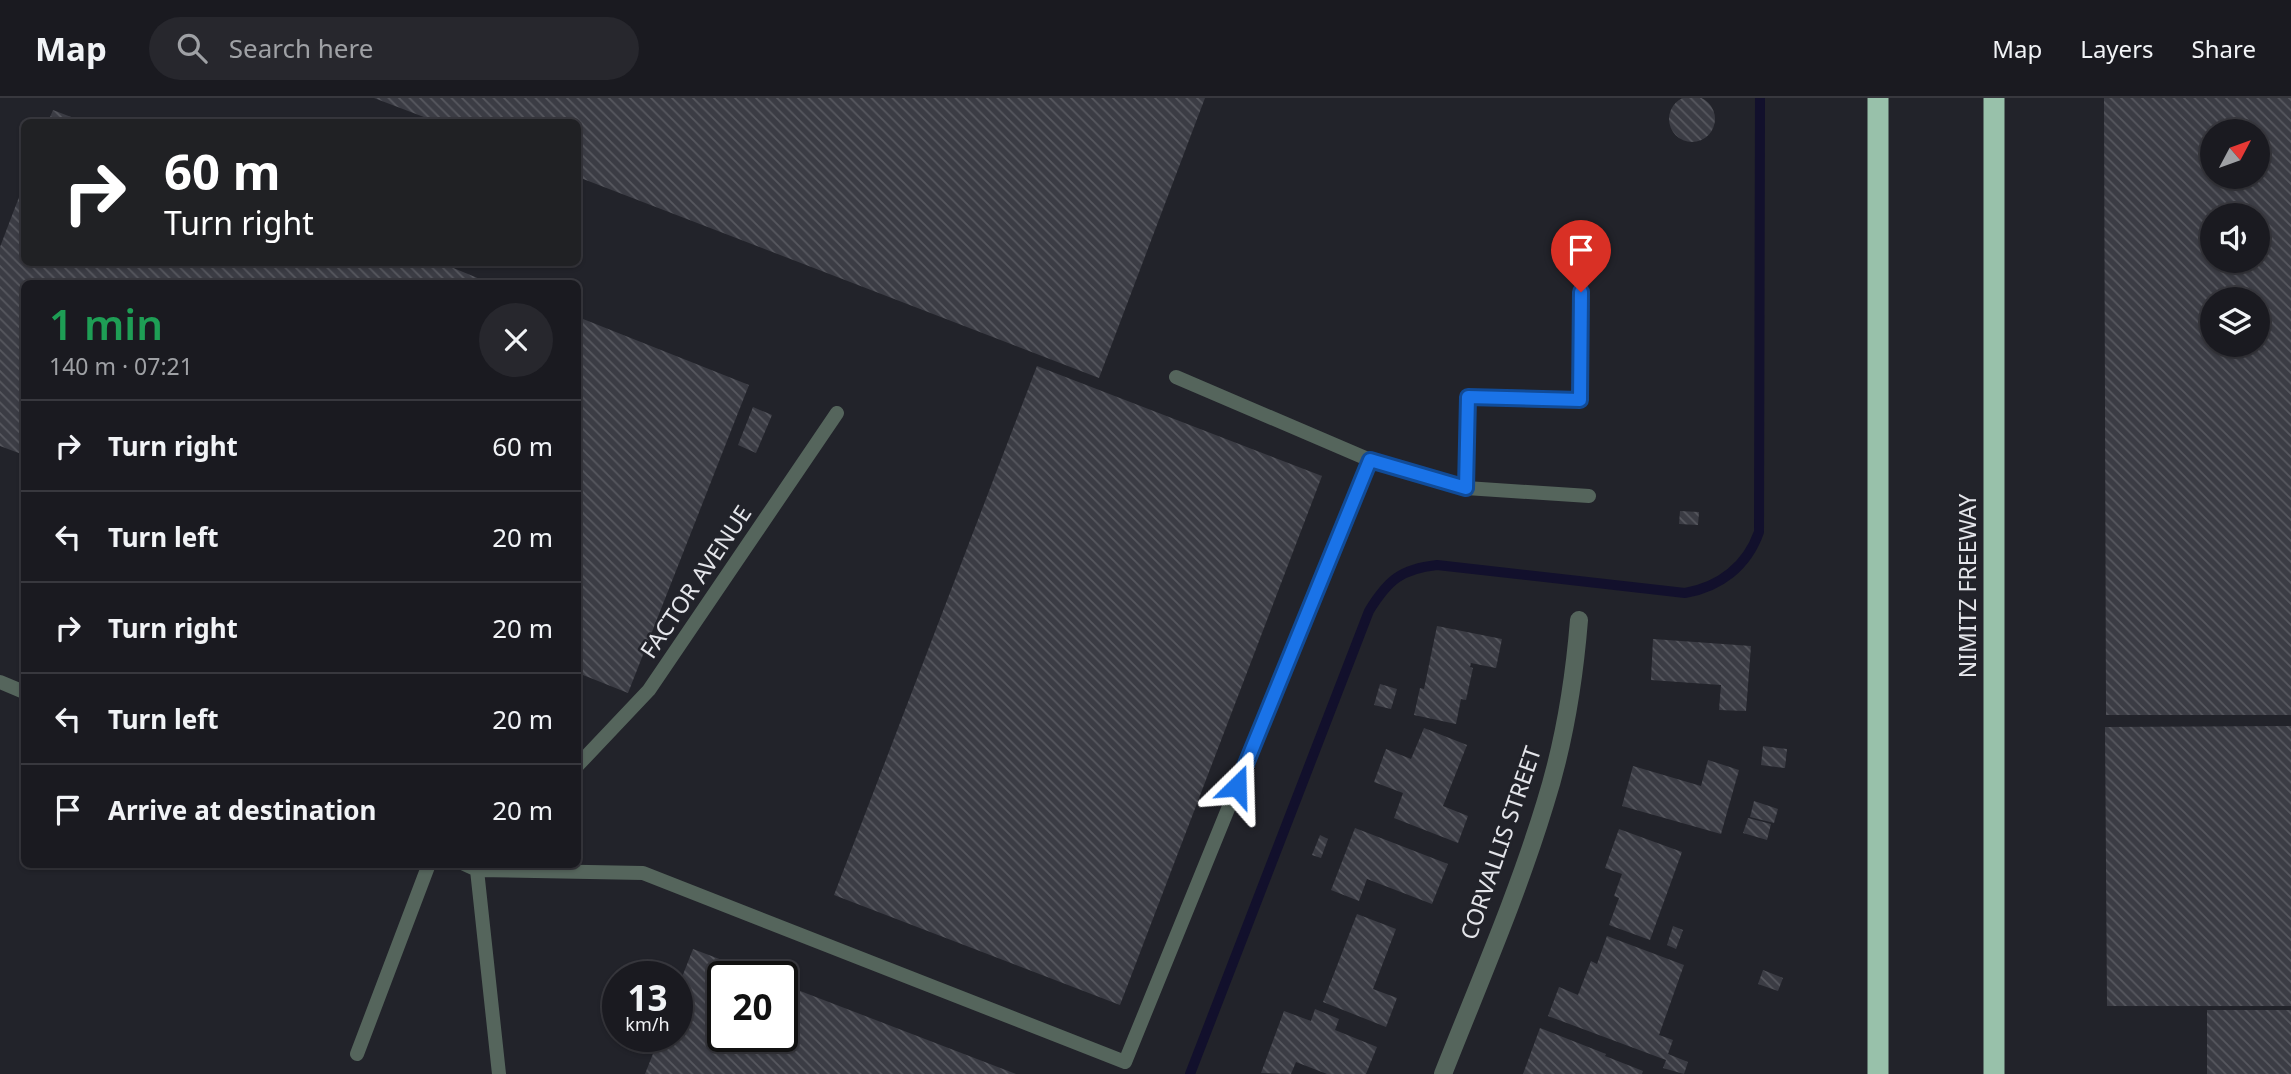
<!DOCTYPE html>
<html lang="en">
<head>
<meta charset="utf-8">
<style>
	:root { --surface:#1a1a20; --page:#27272d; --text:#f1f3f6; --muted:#9fa1a5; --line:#38383e }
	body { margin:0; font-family:"Noto Sans",sans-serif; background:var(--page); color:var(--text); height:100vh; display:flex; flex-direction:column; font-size:26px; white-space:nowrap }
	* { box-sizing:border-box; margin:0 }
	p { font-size:23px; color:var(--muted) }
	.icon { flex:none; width:38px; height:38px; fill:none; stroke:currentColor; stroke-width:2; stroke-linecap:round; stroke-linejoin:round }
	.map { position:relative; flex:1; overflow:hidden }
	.details { position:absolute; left:21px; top:182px; width:560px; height:588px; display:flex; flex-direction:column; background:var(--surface); border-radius:10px; box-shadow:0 2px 5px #0004,0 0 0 2px var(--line) }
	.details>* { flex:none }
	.hud { position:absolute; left:21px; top:21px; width:560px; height:147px; border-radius:10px; box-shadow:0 2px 5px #0004,0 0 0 2px var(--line); background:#202124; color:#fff; overflow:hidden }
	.needle { width:46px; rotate:49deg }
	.buttons { position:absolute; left:2200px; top:21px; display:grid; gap:14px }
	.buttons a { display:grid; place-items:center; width:70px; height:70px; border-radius:50%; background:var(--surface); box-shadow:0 2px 5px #0004,0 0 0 2px var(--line); font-size:35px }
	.speed { position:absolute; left:602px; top:863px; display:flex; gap:14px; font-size:35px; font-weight:700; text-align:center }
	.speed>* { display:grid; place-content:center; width:91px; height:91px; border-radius:50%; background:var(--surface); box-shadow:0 2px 5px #0004,0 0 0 2px var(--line); line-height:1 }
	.speed small { font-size:18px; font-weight:400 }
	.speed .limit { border:4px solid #111; border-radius:10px; background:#fff; color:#111 }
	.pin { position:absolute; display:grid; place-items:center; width:60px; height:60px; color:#fff; margin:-72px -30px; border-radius:50% 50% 50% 0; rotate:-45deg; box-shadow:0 0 7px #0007 }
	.pin .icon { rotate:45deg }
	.me { position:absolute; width:77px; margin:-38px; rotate:22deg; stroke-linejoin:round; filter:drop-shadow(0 0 5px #0008) }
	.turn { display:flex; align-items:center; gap:24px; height:147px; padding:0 28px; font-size:32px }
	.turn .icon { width:91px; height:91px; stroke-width:2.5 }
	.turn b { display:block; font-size:49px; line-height:60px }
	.round { display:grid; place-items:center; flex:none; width:74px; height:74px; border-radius:37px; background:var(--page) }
	.summary { display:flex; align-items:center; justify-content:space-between; height:119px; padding:0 28px }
	h1 { font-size:42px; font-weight:600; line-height:52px; color:#1e9e55 }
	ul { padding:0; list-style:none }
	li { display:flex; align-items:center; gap:21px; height:91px; padding:0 28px; border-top:2px solid var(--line) }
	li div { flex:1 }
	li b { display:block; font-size:26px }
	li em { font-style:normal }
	header { display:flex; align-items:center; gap:42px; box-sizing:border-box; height:98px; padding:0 35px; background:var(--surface); border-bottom:2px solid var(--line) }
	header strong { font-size:33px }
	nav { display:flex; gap:38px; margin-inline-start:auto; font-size:24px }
	.search { width:490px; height:63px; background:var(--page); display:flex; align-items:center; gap:18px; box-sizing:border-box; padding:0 24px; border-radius:38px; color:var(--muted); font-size:26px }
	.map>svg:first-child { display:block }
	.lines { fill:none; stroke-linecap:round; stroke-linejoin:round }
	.stream { stroke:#12102c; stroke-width:10 }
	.building { fill:url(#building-back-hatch); fill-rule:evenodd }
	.service { stroke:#55655c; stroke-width:14 }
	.minor { stroke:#55655c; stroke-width:18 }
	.motorway { stroke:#98c1aa; stroke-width:21 }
	.route-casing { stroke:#114b97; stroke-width:18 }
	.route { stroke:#1a73e8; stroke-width:12 }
	.labels { text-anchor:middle; stroke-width:5; stroke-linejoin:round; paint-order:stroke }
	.street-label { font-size:23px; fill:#e4e5ea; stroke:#22232a }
</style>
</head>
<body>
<header>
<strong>Map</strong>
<div class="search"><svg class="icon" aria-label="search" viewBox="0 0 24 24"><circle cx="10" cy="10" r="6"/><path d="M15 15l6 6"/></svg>Search here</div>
<nav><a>Map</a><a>Layers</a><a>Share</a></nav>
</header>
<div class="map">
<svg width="2291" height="976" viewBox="0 0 2291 976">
	<defs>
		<pattern id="building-back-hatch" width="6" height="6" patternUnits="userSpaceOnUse" patternTransform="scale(1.75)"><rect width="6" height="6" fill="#3b3c44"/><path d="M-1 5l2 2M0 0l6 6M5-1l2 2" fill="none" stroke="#57585f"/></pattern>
	</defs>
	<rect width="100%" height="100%" fill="#22232a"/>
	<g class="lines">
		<path class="stream" d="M1190 976 1369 513C1388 482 1401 471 1437 467L1685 495C1720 489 1747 468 1759 434L1760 0"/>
	</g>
	<path class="building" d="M1669 21a23 23 0 1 1 46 0a23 23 0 1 1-46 0Z
		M374 0H1205L1099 280 578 79V24H437Z
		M2104 0H2291V617H2106ZM2212 33H2258V79H2212ZM2212 117H2258V163H2212ZM2212 201H2258V247H2212Z
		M53 12 84 24H48Z
		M24 86V164H439L492 186H24V357L0 348V149Z
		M578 219 749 287 628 595 578 575Z
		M1037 268 1322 378 1120 907 834 797Z
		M753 309 772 317 756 355 738 347Z
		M1680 413 1699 414 1698 427 1679 426Z
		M1437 528 1502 541 1496 570 1471 565 1470 569 1473 570 1466 602 1461 601 1456 626 1414 617 1420 590 1424 591Z
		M1653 541 1751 548 1746 613 1719 612 1721 587 1651 582Z
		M1380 586 1397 591 1391 611 1374 607Z
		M2291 628V908H2107L2105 629Z
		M1424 630 1467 647 1443 708 1468 718 1458 745 1394 720 1403 695 1374 684 1386 651 1411 661Z
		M1763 648 1787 651 1785 670 1761 667Z
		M1708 662 1739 672 1721 736 1622 708 1633 668 1701 688Z
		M1754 703 1778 711 1774 725 1750 719Z
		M1748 720 1771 726 1767 742 1743 735Z
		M1355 730 1448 766 1432 806 1367 781 1359 803 1331 792Z
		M1619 731 1682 754 1650 842 1609 827 1619 800 1614 798 1622 776 1605 770Z
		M1320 737 1328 741 1321 760 1312 757Z
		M1357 816 1396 831 1373 891 1397 900 1386 929 1323 904Z
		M1673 828 1683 832 1676 851 1667 847Z
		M1607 838 1684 867 1659 937 1673 942 1668 956 1688 964 1684 976 1663 970 1666 962 1548 918 1559 889 1578 897 1591 863 1597 866Z
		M693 851 764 878H723V938H782V886L1016 976H645L660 938H677V892Z
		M1763 872 1783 880 1778 893 1758 886Z
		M1315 911 1339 921 1335 932 1377 949 1366 976H1327L1296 964 1291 976 1261 975 1284 913 1311 923Z
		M2207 912H2291V976H2207Z
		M1540 930 1606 956 1605 958 1643 973 1642 976H1523Z"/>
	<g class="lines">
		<path class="service" d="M1176 279 1370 362 1466 390 1589 398
			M1466 390 1468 299 1580 302 1581 194
			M0 584 24 594
			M578 667 649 592 837 315
			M464 766 477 772 482 766
			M357 956 429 766
			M499 976 477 772 643 775 1125 964 1370 362"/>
		<path class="minor" d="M1443 976C1478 887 1517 798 1545 706 1564 646 1574 584 1579 522"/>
		<path class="motorway" d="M1878 976V0
			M1994 976V0"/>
	</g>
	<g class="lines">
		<g class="route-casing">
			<path id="route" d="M1237 688 1370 362 1466 390 1468 299 1580 302 1581 194"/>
		</g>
		<use href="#route" class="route"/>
	</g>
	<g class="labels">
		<g class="street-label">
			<text transform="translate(696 484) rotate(-56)" y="8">FACTOR AVENUE</text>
			<text transform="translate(1968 488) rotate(-90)" y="8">NIMITZ FREEWAY</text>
			<text transform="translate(1501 745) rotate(-71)" y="8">CORVALLIS STREET</text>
		</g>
	</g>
</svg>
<div class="buttons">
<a><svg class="needle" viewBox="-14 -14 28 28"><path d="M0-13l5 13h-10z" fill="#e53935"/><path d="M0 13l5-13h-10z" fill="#9fa1a5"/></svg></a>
<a><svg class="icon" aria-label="sound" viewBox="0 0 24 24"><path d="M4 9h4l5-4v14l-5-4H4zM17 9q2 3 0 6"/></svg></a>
<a><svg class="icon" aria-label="layers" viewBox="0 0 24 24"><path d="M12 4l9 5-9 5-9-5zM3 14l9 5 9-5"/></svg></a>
</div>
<div class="speed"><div>13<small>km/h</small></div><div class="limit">20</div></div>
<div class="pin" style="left:1581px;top:194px;background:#d93025"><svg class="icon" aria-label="arrive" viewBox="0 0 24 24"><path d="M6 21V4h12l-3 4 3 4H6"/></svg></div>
<svg class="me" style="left:1237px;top:688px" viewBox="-20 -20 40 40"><path d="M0-17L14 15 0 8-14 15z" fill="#1a73e8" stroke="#fff" stroke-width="4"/></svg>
<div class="hud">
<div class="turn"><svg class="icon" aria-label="right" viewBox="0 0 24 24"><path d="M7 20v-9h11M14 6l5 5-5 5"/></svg><div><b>60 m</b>Turn right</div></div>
</div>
<section class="details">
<div class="summary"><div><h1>1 min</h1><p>140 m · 07:21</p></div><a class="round"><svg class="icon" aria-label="close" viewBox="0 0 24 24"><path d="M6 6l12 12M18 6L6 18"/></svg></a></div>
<ul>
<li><svg class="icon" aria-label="right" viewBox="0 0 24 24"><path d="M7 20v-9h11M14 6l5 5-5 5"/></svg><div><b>Turn right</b></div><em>60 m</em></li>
<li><svg class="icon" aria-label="left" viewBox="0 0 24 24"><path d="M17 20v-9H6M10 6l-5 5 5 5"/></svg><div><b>Turn left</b></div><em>20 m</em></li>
<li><svg class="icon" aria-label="right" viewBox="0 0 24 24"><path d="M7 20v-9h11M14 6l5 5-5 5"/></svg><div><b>Turn right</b></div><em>20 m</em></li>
<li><svg class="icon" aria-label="left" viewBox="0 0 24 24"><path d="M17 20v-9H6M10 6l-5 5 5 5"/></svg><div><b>Turn left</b></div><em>20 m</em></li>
<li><svg class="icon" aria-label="arrive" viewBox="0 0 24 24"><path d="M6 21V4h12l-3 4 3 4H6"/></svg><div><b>Arrive at destination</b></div><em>20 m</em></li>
</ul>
</section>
</div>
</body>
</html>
